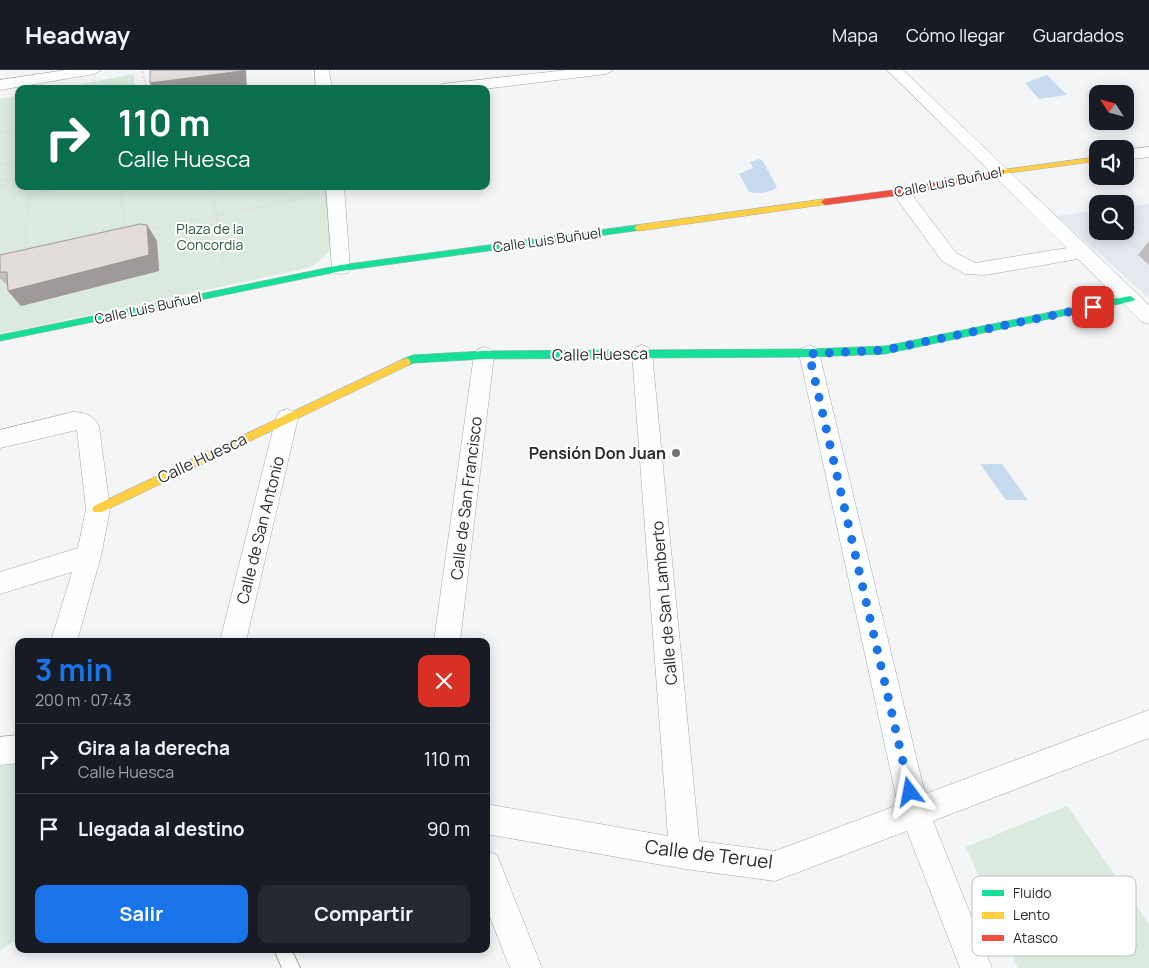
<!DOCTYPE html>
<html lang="es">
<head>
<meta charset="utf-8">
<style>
	:root { --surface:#171b24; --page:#242831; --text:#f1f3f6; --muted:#9ea1a6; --line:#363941; --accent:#1a73e8 }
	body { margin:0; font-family:Manrope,sans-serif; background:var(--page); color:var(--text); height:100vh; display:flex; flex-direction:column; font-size:19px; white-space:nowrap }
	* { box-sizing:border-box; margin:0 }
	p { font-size:16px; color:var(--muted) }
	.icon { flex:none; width:28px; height:28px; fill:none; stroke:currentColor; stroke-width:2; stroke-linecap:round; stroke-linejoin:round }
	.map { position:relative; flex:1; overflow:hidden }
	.side { position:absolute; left:15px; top:568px; width:475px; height:315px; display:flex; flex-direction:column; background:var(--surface); border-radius:10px; box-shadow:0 2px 12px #0003 }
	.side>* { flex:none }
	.top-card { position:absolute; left:15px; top:15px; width:475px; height:105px; border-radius:10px; box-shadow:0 2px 12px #0003; background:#0b6e4f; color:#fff; overflow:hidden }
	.needle { width:32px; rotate:306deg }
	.tools { position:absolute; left:1089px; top:15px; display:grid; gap:10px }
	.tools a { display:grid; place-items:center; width:45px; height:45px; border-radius:10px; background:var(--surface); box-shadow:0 2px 12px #0003; font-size:25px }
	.pin { position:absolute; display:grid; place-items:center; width:42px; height:42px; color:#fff; margin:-21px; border-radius:10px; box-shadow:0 2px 8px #0006 }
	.me { position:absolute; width:55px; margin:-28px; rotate:347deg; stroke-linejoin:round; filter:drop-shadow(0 0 4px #0008) }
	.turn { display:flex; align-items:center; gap:18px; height:105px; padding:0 20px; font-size:22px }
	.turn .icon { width:65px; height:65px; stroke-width:2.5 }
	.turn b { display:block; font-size:35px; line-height:42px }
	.round { display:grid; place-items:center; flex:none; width:52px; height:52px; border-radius:10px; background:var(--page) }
	.head { display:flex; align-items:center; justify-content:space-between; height:85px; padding:0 20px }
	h1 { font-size:30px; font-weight:700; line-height:38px; color:var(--accent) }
	.primary-button { display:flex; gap:10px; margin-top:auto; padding:10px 20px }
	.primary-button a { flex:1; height:58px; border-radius:10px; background:var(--accent); color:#fff; font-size:20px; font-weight:700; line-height:58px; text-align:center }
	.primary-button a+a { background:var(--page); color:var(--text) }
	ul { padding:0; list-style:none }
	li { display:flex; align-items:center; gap:15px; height:70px; padding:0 20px; border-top:1px solid var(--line) }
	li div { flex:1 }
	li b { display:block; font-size:19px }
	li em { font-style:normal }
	header { display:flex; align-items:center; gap:30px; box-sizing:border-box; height:70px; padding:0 25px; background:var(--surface); border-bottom:1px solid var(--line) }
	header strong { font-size:24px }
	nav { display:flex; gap:28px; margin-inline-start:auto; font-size:18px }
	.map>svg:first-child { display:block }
	.built { fill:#e3e9ef }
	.green { fill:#daeadf }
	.water { fill:#c7dbee }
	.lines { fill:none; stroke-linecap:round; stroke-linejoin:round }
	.lane-casing { stroke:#a7a9aa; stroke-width:2 }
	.street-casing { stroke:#a7a9aa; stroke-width:1 }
	.fast-casing { stroke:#a7a9aa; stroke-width:1 }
	.slow-casing { stroke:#a7a9aa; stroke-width:1 }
	.jam-casing { stroke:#a7a9aa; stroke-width:1 }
	.path { stroke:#dfdfdf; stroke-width:2.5; stroke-dasharray:2.5 2; stroke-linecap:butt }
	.lane { fill:#fdfefe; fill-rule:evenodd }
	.street { fill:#fdfefe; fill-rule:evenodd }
	.fast { fill:#16e098; fill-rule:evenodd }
	.slow { fill:#ffcf43; fill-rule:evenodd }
	.jam { fill:#f24e42; fill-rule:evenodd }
	.wall { fill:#c2bdbc }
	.shaded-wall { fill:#9e9a99 }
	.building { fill:#e2dcdb; stroke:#9e9a99 }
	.route { stroke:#1a73e8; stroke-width:9; stroke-dasharray:0 16.2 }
	.poi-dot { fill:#707274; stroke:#fff; stroke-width:2 }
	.labels { text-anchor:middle; stroke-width:4; stroke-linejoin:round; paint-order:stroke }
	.far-street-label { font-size:14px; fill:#2a2b2d; stroke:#fff }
	.far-park-label { font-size:14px; fill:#2a5a38; stroke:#fff }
	.street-label { font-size:16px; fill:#2a2b2d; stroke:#fff }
	.poi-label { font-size:16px; font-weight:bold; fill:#2a2b2d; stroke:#fff; text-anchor:end }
	.near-street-label { font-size:19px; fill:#2a2b2d; stroke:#fff }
	.key { fill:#fff; stroke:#bfbfc0; stroke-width:1 }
	.key-label { font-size:14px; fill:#2a2b2d }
</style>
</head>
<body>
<header>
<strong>Headway</strong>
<nav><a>Mapa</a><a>Cómo llegar</a><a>Guardados</a></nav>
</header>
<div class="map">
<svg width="1149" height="898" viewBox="0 0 1149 898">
	<rect width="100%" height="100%" fill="#f3f5f7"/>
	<path class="built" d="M1149 134V228L1057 146 1097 140 1098 161H1125V137Z"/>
	<path class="green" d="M134 4 135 19H54Z
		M19 25V116H330C334 150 345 180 308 198L0 264V29Z
		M19 679V868L0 880V681Z
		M1067 736 1149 854V898H1018L966 777Z"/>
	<path class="water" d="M1047 5 1067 25 1039 29 1025 13Z
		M759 89 763 91 777 117C771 123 758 124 749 122L739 104 753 98 750 92Z
		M980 394H1002L1028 430H1006Z"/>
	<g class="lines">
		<g class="lane-casing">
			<path id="lane" d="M274 879H291L300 898H282Z"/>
		</g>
		<g class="street-casing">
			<path id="street" d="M66 0H101L94 4 0 20V10Z
				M315 0H329L332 19H316Z
				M567 0H613L606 4 484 19H435L442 14Z
				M887 0H903L1149 235V254L1142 252 1078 189 985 205 965 204 942 191 892 122 895 118H907L956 183 975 193 1067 178Z
				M1149 77V87L1125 90V80Z
				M326 116H344L350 198 348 203 341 204 334 203 332 198Z
				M642 275 649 278 652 283 699 771 775 781 898 735 799 283 802 278 809 275 816 278 819 283 925 724 1149 640V668L933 751 992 898H960L907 761 775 811 685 799 486 764V734L668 766 632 283 635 278Z
				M484 277 491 280 494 285 460 571H434L474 285 477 280Z
				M287 339 295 342 298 348 246 571H220L276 348 279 342Z
				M73 342C85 342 93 345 99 356L110 439 101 486 77 571H51L72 502 0 524V502L78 478 86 439 77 360 0 378V360Z
				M19 665V693L0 695V667Z
				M486 781 497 785 542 898H510L486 837Z"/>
		</g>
		<g class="fast-casing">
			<path id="fast" d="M638 155 642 158 641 160 341 201 0 271V265L341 195Z
				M1130 226 1135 229 1133 231 885 284 809 287 484 289 414 293 406 296 401 292 403 289 413 285 484 281 809 279 885 276Z"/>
		</g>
		<g class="slow-casing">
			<path id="slow" d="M1098 87V91L1001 104 997 102 1001 100Z
				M825 129 828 130V134L638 161 634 158 638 155Z
				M406 288 409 289 411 292 409 295 102 442H94L92 439 94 436Z"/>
		</g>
		<g class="jam-casing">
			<path id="jam" d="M1001 100H1004V104L901 125 825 135 821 132 825 129 901 119Z"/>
		</g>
		<path class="path" d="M142 1 147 19
			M283 19 302 16
			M0 63 19 59
			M0 94H19
			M0 111 19 107
			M120 116 126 161
			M212 116 225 200
			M0 117 19 113
			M147 160 312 126
			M25 183 28 125 72 116"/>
		<use href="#lane" class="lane"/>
		<use href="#street" class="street"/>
		<use href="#fast" class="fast"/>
		<use href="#slow" class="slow"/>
		<use href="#jam" class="jam"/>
	</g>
	<path class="wall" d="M147 155 157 171 159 201 21 236 8 221V217L0 208V186Z
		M1149 171V195L1138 185Z"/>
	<path class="shaded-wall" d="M241 0H246L247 18 238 19H152L150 13Z
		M147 155 157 171 159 201 21 236 8 221Z"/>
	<path class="building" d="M150 0H241V1L150 13Z
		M140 154 147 155 149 185 8 221 7 202H0V185Z"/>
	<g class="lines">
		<path class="route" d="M910 722 809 284 885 280 1093 237"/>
	</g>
	<circle class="poi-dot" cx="676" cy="383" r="5"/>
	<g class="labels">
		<g class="far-street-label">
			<text transform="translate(948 112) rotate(-11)" y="5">Calle Luis Buñuel</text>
			<text transform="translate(547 170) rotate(-8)" y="5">Calle Luis Buñuel</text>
			<text transform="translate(148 238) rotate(-12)" y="5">Calle Luis Buñuel</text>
		</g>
		<g class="far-park-label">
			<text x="210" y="164">Plaza de la<tspan x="210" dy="16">Concordia</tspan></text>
		</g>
		<g class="street-label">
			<text transform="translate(600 284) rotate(-1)" y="6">Calle Huesca</text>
			<text transform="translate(202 388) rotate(-25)" y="6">Calle Huesca</text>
			<text transform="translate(466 428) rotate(-83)" y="6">Calle de San Francisco</text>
			<text transform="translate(260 460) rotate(-76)" y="6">Calle de San Antonio</text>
			<text transform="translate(664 533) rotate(-95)" y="6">Calle de San Lamberto</text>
		</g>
		<g class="poi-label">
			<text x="666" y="389">Pensión Don Juan</text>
		</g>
		<g class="near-street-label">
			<text transform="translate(709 784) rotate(7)" y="7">Calle de Teruel</text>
		</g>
	</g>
	<rect x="972" y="806" width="164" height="80" rx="8" class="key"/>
	<rect x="982" y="820" width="22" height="6" fill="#16e098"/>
	<rect x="982" y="842" width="22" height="7" fill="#ffcf43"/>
	<rect x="982" y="865" width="22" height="6" fill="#f24e42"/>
	<g class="key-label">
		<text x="1013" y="828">Fluido</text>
		<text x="1013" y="850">Lento</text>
		<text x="1013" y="873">Atasco</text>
	</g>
</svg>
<div class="tools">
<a><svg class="needle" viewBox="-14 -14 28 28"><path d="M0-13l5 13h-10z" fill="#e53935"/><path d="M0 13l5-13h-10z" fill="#9ea1a6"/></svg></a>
<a><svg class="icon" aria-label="sound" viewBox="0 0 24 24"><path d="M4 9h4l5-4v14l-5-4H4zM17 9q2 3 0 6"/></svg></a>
<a><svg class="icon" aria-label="search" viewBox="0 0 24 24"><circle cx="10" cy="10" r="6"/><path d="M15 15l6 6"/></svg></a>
</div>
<div class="pin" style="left:1093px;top:237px;background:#d93025"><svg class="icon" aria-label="arrive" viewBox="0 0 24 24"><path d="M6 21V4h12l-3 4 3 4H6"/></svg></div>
<svg class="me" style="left:910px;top:722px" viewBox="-20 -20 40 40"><path d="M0-17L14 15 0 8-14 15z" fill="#1a73e8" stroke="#fff" stroke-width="4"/></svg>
<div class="top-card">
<div class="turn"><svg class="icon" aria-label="right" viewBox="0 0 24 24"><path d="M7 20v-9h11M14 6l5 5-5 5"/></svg><div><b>110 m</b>Calle Huesca</div></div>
</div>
<section class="side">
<div class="head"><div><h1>3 min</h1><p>200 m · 07:43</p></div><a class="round" style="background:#d93025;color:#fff"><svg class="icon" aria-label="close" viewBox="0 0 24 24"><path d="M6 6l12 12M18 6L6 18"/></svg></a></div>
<ul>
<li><svg class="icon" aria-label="right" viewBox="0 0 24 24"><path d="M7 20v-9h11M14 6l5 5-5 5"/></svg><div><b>Gira a la derecha</b><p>Calle Huesca</p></div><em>110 m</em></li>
<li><svg class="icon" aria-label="arrive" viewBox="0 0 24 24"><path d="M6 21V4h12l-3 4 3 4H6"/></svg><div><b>Llegada al destino</b></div><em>90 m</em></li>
</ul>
<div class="primary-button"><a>Salir</a><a>Compartir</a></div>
</section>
</div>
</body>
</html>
